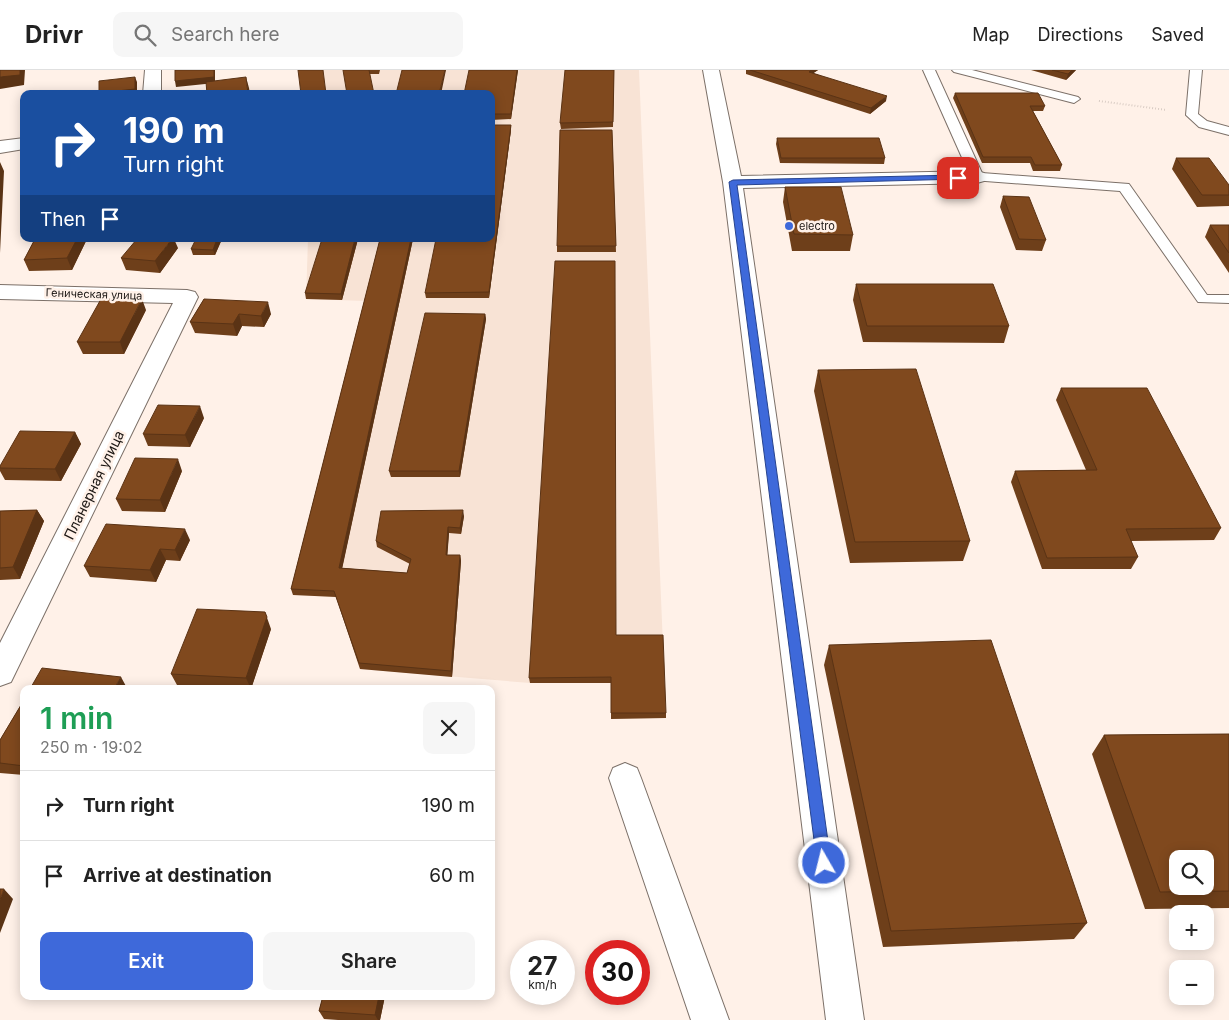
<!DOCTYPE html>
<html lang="en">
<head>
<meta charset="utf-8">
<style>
	:root { --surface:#fff; --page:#f6f6f6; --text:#222; --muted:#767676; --line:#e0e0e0; --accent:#3e69da }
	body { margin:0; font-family:Inter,sans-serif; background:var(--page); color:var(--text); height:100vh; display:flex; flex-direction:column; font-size:19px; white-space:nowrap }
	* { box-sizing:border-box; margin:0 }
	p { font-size:16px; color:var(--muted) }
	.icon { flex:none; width:28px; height:28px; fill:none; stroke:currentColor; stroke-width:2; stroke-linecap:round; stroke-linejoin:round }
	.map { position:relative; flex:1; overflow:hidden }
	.details { position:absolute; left:20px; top:615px; width:475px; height:315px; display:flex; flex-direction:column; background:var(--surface); border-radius:10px; box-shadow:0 2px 12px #0003 }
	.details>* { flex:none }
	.top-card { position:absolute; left:20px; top:20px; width:475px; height:152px; border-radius:10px; box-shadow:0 2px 12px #0003; background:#1a4fa0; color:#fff; overflow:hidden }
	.tools { position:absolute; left:1169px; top:780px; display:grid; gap:10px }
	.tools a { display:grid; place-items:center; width:45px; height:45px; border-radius:10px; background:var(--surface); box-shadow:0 2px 12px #0003; font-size:25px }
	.speed { position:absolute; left:510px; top:870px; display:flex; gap:10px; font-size:25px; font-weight:700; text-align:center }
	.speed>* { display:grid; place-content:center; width:65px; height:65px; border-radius:50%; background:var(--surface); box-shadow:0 2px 12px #0003; line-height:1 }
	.speed small { font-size:12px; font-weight:400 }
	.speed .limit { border:8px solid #d22; background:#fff; color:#111 }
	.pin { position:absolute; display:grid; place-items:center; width:42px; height:42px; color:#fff; margin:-21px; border-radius:10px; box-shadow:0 2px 8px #0006 }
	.me { position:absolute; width:55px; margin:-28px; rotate:352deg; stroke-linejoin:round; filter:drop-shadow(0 0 4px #0008) }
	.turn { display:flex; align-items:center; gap:18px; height:105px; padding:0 20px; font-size:22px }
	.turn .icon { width:65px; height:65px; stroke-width:2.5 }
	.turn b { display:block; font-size:35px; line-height:42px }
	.then { display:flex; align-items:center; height:48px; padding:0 20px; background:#0003; gap:10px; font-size:19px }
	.round { display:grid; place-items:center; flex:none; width:52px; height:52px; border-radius:10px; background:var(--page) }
	.overview { display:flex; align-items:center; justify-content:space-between; height:85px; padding:0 20px }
	h1 { font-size:30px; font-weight:600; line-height:38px; color:#1e9e55 }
	.cta { display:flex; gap:10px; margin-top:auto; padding:10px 20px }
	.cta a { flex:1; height:58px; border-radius:10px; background:var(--accent); color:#fff; font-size:20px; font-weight:600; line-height:58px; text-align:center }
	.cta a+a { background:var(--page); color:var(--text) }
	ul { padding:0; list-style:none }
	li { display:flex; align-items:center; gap:15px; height:70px; padding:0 20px; border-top:1px solid var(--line) }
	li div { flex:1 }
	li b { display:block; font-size:19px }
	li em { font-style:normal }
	header { display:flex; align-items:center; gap:30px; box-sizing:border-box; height:70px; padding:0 25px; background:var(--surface); border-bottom:1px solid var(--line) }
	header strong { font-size:24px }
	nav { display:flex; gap:28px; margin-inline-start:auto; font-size:18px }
	.search { width:350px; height:45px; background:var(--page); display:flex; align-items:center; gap:12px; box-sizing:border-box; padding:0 18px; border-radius:10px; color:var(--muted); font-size:19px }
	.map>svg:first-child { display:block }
	.built { fill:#f8e3d5 }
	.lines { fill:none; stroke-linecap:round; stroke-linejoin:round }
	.service-casing { stroke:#7c7068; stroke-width:2 }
	.minor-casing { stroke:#7c7068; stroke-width:2 }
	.path { stroke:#b4a9a2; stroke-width:2; stroke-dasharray:0.5 2.5; stroke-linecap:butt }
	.service { fill:#fff; fill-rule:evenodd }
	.minor { fill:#fff; fill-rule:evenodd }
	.wall { fill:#6e3f1a }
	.shaded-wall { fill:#5a3315 }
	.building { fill:#80491e; stroke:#5a3315; fill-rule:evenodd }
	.route { fill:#3e69da; stroke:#28448e }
	.poi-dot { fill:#3e69da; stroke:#fff1e8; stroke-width:2 }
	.labels { text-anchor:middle; stroke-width:5; stroke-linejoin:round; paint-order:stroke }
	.far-poi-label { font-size:11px; fill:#1c1714; stroke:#fff1e8; text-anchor:start }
	.far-street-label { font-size:11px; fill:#1c1714; stroke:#fff1e8 }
	.street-label { font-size:14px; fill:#1c1714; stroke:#fff1e8 }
</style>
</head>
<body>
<header>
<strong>Drivr</strong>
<div class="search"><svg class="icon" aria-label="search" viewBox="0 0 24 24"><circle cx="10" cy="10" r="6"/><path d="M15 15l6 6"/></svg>Search here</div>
<nav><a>Map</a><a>Directions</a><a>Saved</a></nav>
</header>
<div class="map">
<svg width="1229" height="950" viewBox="0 0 1229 950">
	<rect width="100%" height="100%" fill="#fff1e8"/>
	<path class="built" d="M299 0H639L666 648 611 649V613H530L360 599 336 527 293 525 367 231 306 229 308 169H491V24H302Z"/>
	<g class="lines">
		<g class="service-casing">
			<path id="service" d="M923 0H935L982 103 1129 114 1207 225H1229V233L1198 232 1120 121 972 110Z
				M952 0H972L1078 27 1080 29 1074 33 954 2Z
				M1190 0H1202L1198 44 1207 51 1229 57V65L1199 57 1186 45Z"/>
		</g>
		<g class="minor-casing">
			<path id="minor" d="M145 0H161V24H143Z
				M703 0H719L741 106 977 101 984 103 987 107 984 111 977 113 743 118 864 950H826L723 112Z
				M24 68V79L0 83V71Z
				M0 215 187 220 195 222 198 227 11 612 0 616V573L173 233 0 229Z
				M625 693 637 698 641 708 729 950H691L609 708 613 698Z"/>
		</g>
		<path class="path" d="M1099 31 1167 40"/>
		<use href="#service" class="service"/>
		<use href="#minor" class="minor"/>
	</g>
	<path class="wall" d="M343 0H380L379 4H370Z
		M518 0 511 49 491 50V24Z
		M614 0 613 57 561 59 560 53Z
		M746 0H818L813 3 886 31 870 44 746 4Z
		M1031 0H1076L1066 10Z
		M955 23 1045 36 1043 41H1033L1062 95 1060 101H1033L1030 93H982L953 28Z
		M511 55V60L489 228H426L425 223Z
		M612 60 616 182H557V176Z
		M777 68 885 88 884 94 780 93 776 74Z
		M1176 88 1229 115V136L1197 137 1172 99Z
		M785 117 853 165 850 181H792L783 132Z
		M1003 126 1046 170 1042 181 1016 180 1000 137Z
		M1210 155H1229V203L1205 167Z
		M35 169H87L72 200 29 201 24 190Z
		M222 169 215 185H193L191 179Z
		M358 169 342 230 306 229 305 223Z
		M380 169H413L342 498 407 503 410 494 377 477 376 471 464 446 461 464 449 463 447 485H460L461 491 452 607 360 599 336 527 293 525 291 519Z
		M178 178 160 203 126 200 121 188Z
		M856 214 1009 256 1004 273 863 272 853 230Z
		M204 229 271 244 264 257 242 256 237 266 195 263 190 252Z
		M146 240 124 284H83L77 272Z
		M485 244 486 249 460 407H391L389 401Z
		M818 300 970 471 963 491 850 493 814 321Z
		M1061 318 1221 458 1214 470 1131 471 1138 487 1131 499H1042L1011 412 1015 401 1086 400 1056 330Z
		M204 348 190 377 148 376 143 364Z
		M75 362 81 374 61 411 5 410 0 401V396Z
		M182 401 165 442 122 441 116 429Z
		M37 440 44 451 20 509 0 510V441Z
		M190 470 180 491 166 490 156 512 90 507 84 496Z
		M271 559 251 619 177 615 171 604Z
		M616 565 666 643V648L611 649V613H530L529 608Z
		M829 575 1087 853 1074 869 883 877 824 595Z
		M24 630V705L0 703V670Z
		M1229 664V838L1145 839 1092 684 1104 665Z
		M323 926H385L380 950H338L324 949 319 941Z"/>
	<path class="shaded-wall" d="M20 0H25L24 15 0 19V7Z
		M214 0H215V13L176 17 175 11Z
		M445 0H446L441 24H439Z
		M517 0H518L511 49V44Z
		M811 0H818L808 7 809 2Z
		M1072 0H1076L1066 10 1068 4Z
		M135 7 137 12V24H99Z
		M246 7 249 18 250 24H248Z
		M887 26 886 31 870 44 871 38Z
		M511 55V60L489 228V222Z
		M0 92 4 101 0 183Z
		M77 169H87L72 200 67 188Z
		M172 169H174L178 178 160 203 155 191Z
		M217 169H222L215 185 213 180Z
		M355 169H358L342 230 341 224Z
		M411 169H413L341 504 339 498Z
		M142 229 146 240 124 284 120 272Z
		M268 232 271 244 264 257 261 246Z
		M239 244 242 256 237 266 233 254Z
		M485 244 486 249 460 407 459 401Z
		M200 336 204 348 190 377 185 365Z
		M75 362 81 374 61 411 55 399Z
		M178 389 182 401 165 442 160 430Z
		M37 440 44 451 20 509 13 497Z
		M463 440 464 446 461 464 460 458Z
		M448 457 449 463 447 491 446 485Z
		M185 459 190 470 180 491 175 480Z
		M160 479 166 490 156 512 150 500Z
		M460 485 461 491 452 607 451 601Z
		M265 542 271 559 251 619 246 608Z
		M121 607 127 618V619H114Z
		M4 819 13 829 0 863V830Z
		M379 926H385L380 950H378L375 945Z"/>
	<path class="building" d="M0 0H20V5L0 7Z
		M175 0H214V7L175 11Z
		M298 0H323L326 24H301Z
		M343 0H369L374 24H347Z
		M402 0H445L439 24H396Z
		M469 0H517L511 44H491V24H464Z
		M565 0H614L613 52 560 53Z
		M750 0H811L809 2 887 26 871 38Z
		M1052 0H1072L1068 4Z
		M135 7V19L99 23V11Z
		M246 7 248 24H207L206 12Z
		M955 23H1038L1045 36H1030L1062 95H1035L1031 87H983Z
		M491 55H511L489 222 425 223 436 169H491Z
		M560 60H612L616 176H557Z
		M777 68H879L885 88H781Z
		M1176 88H1209L1229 115V125H1202Z
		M785 117H841L853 165 794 164Z
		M1003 126 1029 127 1046 170 1019 169Z
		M1210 155H1229V183Z
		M35 169H77L67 188 24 190Z
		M137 169H172L155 191 121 188Z
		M196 169H217L213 180 191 179Z
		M322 169H355L341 224 305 223Z
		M380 169H411L339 498 407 503 411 489 376 471 381 441 463 440 460 458 448 457 446 485H460L451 601 359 593 334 521 291 519Z
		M555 191H615L616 565H663L666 643H611V607L529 608Z
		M856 214H993L1009 256H867Z
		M101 229H142L120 272H77Z
		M204 229 268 232 261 246 239 244 233 254 190 252Z
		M425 243 485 244 459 401H389Z
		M916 299 970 471 855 472 818 300Z
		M1061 318H1147L1221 458 1126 459 1138 487 1047 488 1015 401 1097 400Z
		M158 335 200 336 185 365 143 364Z
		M20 361 75 362 55 399 0 398V396Z
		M135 388 178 389 160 430 116 429Z
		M37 440 13 497 0 498V441Z
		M106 454 185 459 175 480 160 479 150 500 84 496Z
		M197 539 265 542 267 547 246 608 171 604Z
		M991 570 1087 853 891 861 829 575Z
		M42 598 121 607 114 619H30Z
		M366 617 404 619H366Z
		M24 630V696L0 693V670Z
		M1229 664V821L1160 822 1104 665ZM1178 789H1205V816H1178Z
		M0 819H4L0 830Z
		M323 926H379L375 945 319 941Z"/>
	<path class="route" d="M958 105 961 106V109L737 115 831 793 829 798 824 800 819 798 817 793 729 112 733 110Z"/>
	<circle class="poi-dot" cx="789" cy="156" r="5"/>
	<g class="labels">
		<g class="far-poi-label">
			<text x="799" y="160">electro</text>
		</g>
		<g class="far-street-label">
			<text transform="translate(94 224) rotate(2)" y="4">Геническая улица</text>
		</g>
		<g class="street-label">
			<text transform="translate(94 415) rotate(-64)" y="5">Планерная улица</text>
		</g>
	</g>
</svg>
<div class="tools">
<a><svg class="icon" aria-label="search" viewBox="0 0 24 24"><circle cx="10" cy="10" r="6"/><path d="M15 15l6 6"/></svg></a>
<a>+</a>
<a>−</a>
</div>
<div class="speed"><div>27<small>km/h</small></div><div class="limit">30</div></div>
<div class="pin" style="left:958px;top:108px;background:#d93025"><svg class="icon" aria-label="arrive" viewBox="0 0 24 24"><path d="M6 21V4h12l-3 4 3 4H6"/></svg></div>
<svg class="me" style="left:824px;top:793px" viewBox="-20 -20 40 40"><circle r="17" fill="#3e69da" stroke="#fff" stroke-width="3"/><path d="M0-11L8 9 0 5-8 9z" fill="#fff"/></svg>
<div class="top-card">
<div class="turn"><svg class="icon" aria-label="right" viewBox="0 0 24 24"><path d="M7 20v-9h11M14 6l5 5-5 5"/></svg><div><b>190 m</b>Turn right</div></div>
<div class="then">Then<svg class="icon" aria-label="arrive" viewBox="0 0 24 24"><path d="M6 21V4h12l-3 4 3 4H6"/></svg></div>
</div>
<section class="details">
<div class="overview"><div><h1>1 min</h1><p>250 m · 19:02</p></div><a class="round"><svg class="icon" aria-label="close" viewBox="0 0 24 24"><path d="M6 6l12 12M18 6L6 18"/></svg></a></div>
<ul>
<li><svg class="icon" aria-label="right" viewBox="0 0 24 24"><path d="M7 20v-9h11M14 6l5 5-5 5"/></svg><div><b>Turn right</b></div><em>190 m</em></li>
<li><svg class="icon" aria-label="arrive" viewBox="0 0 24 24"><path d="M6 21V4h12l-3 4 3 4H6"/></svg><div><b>Arrive at destination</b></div><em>60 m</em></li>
</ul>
<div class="cta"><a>Exit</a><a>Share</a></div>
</section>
</div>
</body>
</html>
